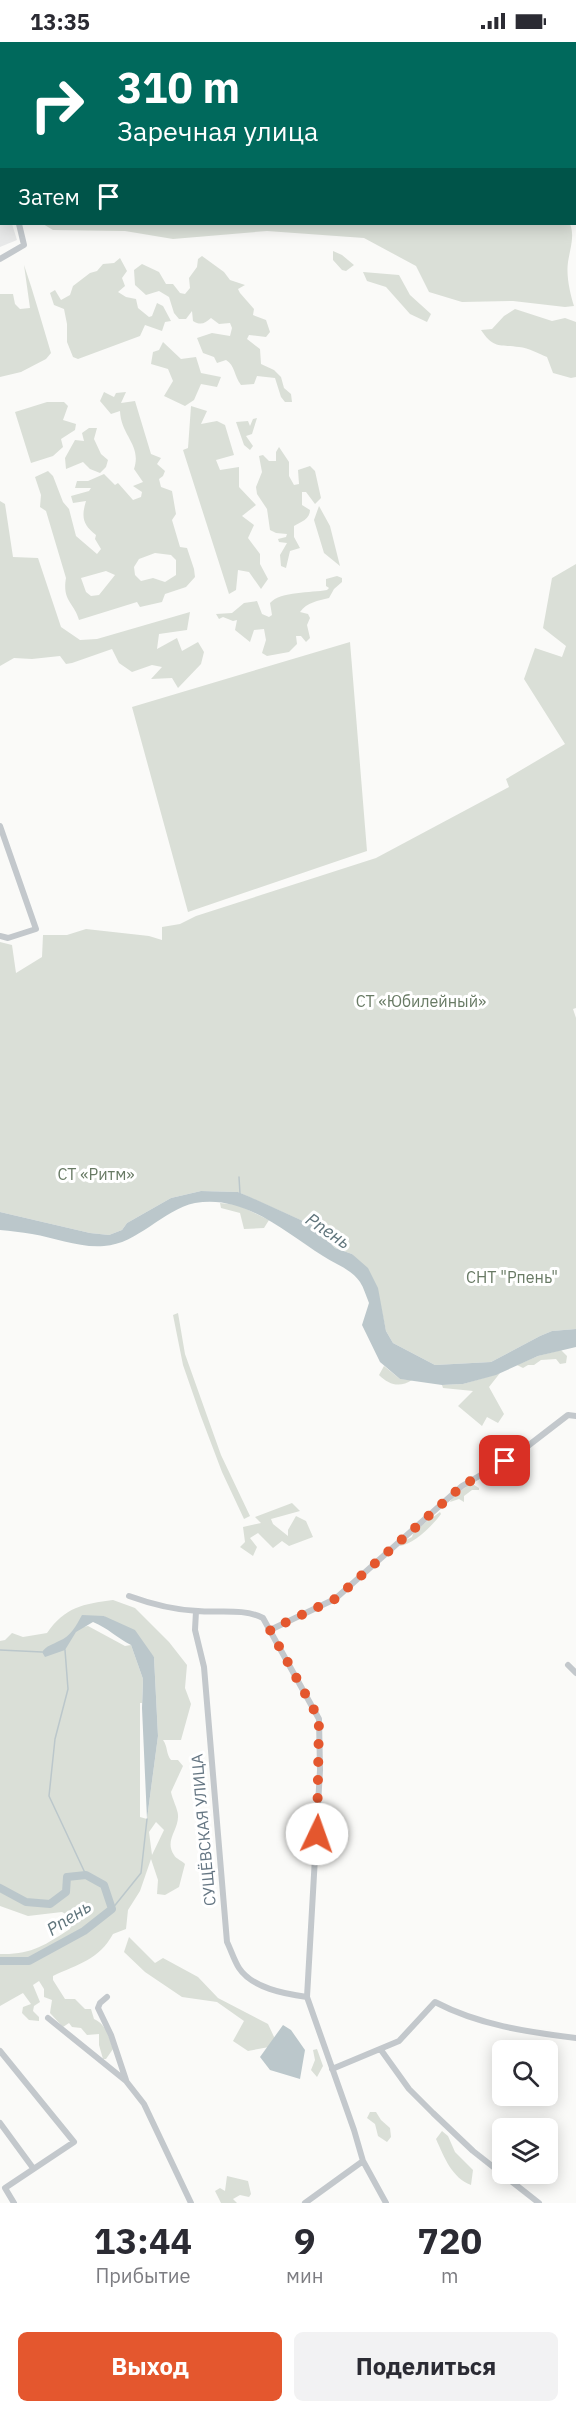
<!DOCTYPE html>
<html lang="ru">
<head>
<meta charset="utf-8">
<style>
	:root { --surface:#fff; --page:#f2f2f3; --text:#2b2b33; --muted:#7c7c81; --accent:#e4572e }
	body { margin:0; font-family:"IBM Plex Sans",sans-serif; background:var(--page); color:var(--text); height:100vh; display:flex; flex-direction:column; font-size:22px; white-space:nowrap }
	* { box-sizing:border-box; margin:0 }
	p { font-size:20px; color:var(--muted) }
	.icon { flex:none; width:33px; height:33px; fill:none; stroke:currentColor; stroke-width:2; stroke-linecap:round; stroke-linejoin:round }
	.map { position:relative; height:2161px; overflow:hidden }
	.sheet { display:flex; flex-direction:column; background:var(--surface); flex:1 }
	.sheet>* { flex:none }
	.guide { position:absolute; left:0px; top:0px; width:576px; height:183px; box-shadow:0 3px 15px #0003; background:#00695c; color:#fff; overflow:hidden }
	.buttons { position:absolute; left:492px; top:1998px; display:grid; gap:12px }
	.buttons a { display:grid; place-items:center; width:66px; height:66px; border-radius:9px; background:var(--surface); box-shadow:0 3px 15px #0003; font-size:30px }
	.pin { position:absolute; display:grid; place-items:center; width:51px; height:51px; color:#fff; margin:-26px; border-radius:12px; box-shadow:0 3px 9px #0006 }
	.me { position:absolute; width:66px; margin:-33px; rotate:3deg; stroke-linejoin:round; filter:drop-shadow(0 0 4px #0008) }
	.turn { display:flex; align-items:center; gap:21px; height:126px; padding:0 18px; font-size:27px }
	.turn .icon { width:78px; height:78px; stroke-width:2.5 }
	.turn b { display:block; font-size:42px; line-height:51px }
	.then { display:flex; align-items:center; height:57px; padding:0 18px; background:#0003; gap:12px; font-size:22px }
	.eta { display:flex; justify-content:space-evenly; align-items:center; height:102px; text-align:center }
	.eta b { font-size:36px; font-weight:700; line-height:42px }
	.cta { display:flex; gap:12px; margin-top:auto; padding:12px 18px }
	.cta a { flex:1; height:69px; border-radius:9px; background:var(--accent); color:#fff; font-size:24px; font-weight:700; line-height:69px; text-align:center }
	.cta a+a { background:var(--page); color:var(--text) }
	.status { display:flex; justify-content:space-between; align-items:center; height:42px; padding:0 30px; background:var(--surface); direction:ltr }
	.status svg { height:16px; fill:currentColor }
	.map>svg:first-child { display:block }
	.built { fill:#e8e9e9 }
	.green { fill:#dadfd7; fill-rule:evenodd }
	.water { fill:#bbc7cb }
	.lines { fill:none; stroke-linecap:round; stroke-linejoin:round }
	.stream { stroke:#bbc7cb; stroke-width:1.5 }
	.river { stroke:#bbc7cb; stroke-width:8 }
	.minor { stroke:#c3c8cc; stroke-width:6 }
	.route { stroke:#e4572e; stroke-width:10; stroke-dasharray:0 18 }
	.labels { text-anchor:middle; stroke-width:6; stroke-linejoin:round; paint-order:stroke }
	.park-label { font-size:16px; fill:#687a64; stroke:#fff }
	.street-label { font-size:16px; fill:#657683; stroke:#fff }
	.water-label { font-size:18px; font-style:italic; fill:#60757c; stroke:#fff }
</style>
</head>
<body>
<div class="status"><b>13:35</b><svg viewBox="0 0 49 12"><path d="M0 12V9h3v3zM5 12V6h3v6zM10 12V3h3v9zM15 12V0h3v12zM26 1h20v11H26zM47 4h2v5h-2z"/></svg></div>
<div class="map">
<svg width="576" height="2161" viewBox="0 0 576 2161">
	<rect width="100%" height="100%" fill="#fafaf8"/>
	<path class="built" d="M0 144 2 182H12L17 198 0 205Z"/>
	<path class="green" d="M10 0H574L8 1Z
		M43 182H570C575 194 570 207 568 220 566 234 570 251 574 264L565 265 513 259 462 260 429 250 416 224 364 196 267 189 173 197 125 189 53 188Z
		M333 209 342 213 354 223 346 229 342 228 333 218Z
		M202 214 224 230 230 238 245 243 238 247 240 251 254 267 253 273 266 278 270 290 266 295 249 293 247 297 260 307 261 322 274 328 281 335 284 346 291 352 292 360H285L281 355 275 336 257 334 254 342 241 343C234 334 235 323 226 318L217 321 214 315 203 311 197 296 212 291 230 294 232 286 230 281 219 282 211 276C205 281 201 284 193 279L192 269 186 277H179L174 271 169 255 159 249 146 253 135 243 134 228 142 222 159 230 166 242H173L180 251 185 252 190 246 189 236 197 225 198 217Z
		M120 216 127 229 122 236 125 244 118 250 126 255 136 257 138 266 149 275 152 274 157 261 163 264 171 279 165 280 162 289 145 283 140 294 78 317 73 315 67 300V282L64 267 54 263 50 251 55 248 61 258 70 253 73 244 90 231 97 229 103 222 114 221Z
		M24 223C34 252 42 281 51 311L46 317 21 330 0 335V252H13L15 262 20 267 30 266Z
		M363 230 399 233 410 253 431 272 427 280 410 272 386 245 367 239Z
		M515 267 552 279 565 276 576 280V335L571 336 553 331 547 315C539 312 529 306 519 305 501 302 494 308 481 288L492 287 504 274Z
		M163 300 181 317 196 315 201 331 221 335 217 345 201 342 194 358 185 364 164 354 173 339 168 327 151 322 153 310 159 308Z
		M104 350 114 355 116 351 126 350 121 361 135 359 151 412 161 416 157 422 165 429 163 434 159 437 161 445 172 449 176 472 172 478 180 505 187 506 194 527 195 535 186 545 165 552 162 560 140 565 137 560 79 578C74 560 62 559 66 536L46 469 40 465 41 453 35 435 48 429 53 434 63 460 69 467 76 494 97 512 101 507 95 497 96 493C83 483 81 475 86 459L73 461 71 454 89 449 91 446H75L77 439H88L104 432 115 443 118 441 133 458 141 455 142 450 133 444 143 440 134 427C142 403 121 394 120 369L111 372 100 359ZM155 511 171 513 176 518V533L165 540 153 536 141 539 135 533 134 525 139 517ZM106 529 115 533 99 553 91 554 86 550 81 536Z
		M47 360H64L68 364 63 378 76 382 75 388 61 397 63 405 53 414 31 421 15 370Z
		M191 364 207 369 201 382 217 379 225 383 234 413 216 418 220 428 239 425V445L256 463 242 474 254 483 248 496 260 512V522L268 537 261 547 249 530 238 528 236 548 229 552 183 408 188 406Z
		M257 376 252 392 246 394 253 404 250 408 244 403 236 380 248 379 250 384 253 377Z
		M89 386H97L94 397 101 412 108 418 106 425 100 431 90 427 83 420 66 427 65 416 75 398 84 399 82 391Z
		M279 405 289 420V434L294 443 299 442 298 428 310 424 315 429 321 456 315 462 306 450H302V463L310 468C310 477 301 480 294 484V495L300 506 290 509 286 526 281 524 280 513 287 501 279 500 278 497 286 495 287 492 276 491 270 488 267 467 257 452 256 445 262 430 259 414 263 413 269 419H276V410Z
		M0 459 5 462 13 515 38 516 61 585 80 598 97 597 190 570 187 588 159 592 157 607 177 596 182 609 198 600 204 610 201 622 178 646 172 636 151 637 162 625 152 623 132 630 119 621 112 607 72 621 66 622 60 614 32 617 14 616 0 624Z
		M319 464 330 484 340 524 324 511 314 478Z
		M576 522V966L573 967 576 976V1287L552 1289 540 1294 491 1320 435 1323 393 1301 386 1289 377 1246 352 1212 335 1206 314 1184 238 1150 201 1149 171 1156 127 1181 122 1188 109 1193 90 1191 0 1170V900L12 903 16 931 42 915 43 893H67L86 887 149 894 162 898V885L180 882 196 874 376 816 509 745 506 737 565 702 524 637 535 606 562 615 566 604 543 586 552 536Z
		M337 534 342 536V540L334 547 329 556C318 559 307 560 300 570L308 572 310 576 307 583 310 596 306 600 301 594H296L297 602 289 610 267 614 262 611 266 598 264 587 254 588 250 600 235 588 237 578 233 579 223 575 219 577 216 572 232 571 244 561 257 559 262 572 269 575 272 573 270 561C281 549 311 551 327 548L329 546 326 544V537Z
		M350 600 367 809 188 870 132 665Z
		M220 1161 238 1163 269 1178 264 1186 244 1187 240 1171 221 1166Z
		M178 1271 185 1312 221 1413 250 1474 244 1477 222 1430 200 1372 183 1323 173 1273Z
		M561 1308 567 1314 566 1321 560 1322 556 1317 541 1318 534 1323H528L523 1326 517 1323 538 1314Z
		M384 1324 400 1337 412 1338C400 1346 389 1343 379 1333Z
		M500 1331 489 1345 504 1372 498 1381 487 1375 482 1384 458 1364 473 1349 443 1346 442 1343 463 1342Z
		M471 1441 479 1446V1448H472L464 1454V1460L459 1457 450 1460 452 1456Z
		M292 1461 300 1469 271 1477 273 1482 288 1494V1488L296 1474 306 1479 313 1495 289 1504 282 1499 273 1506 258 1491 250 1496 257 1505 253 1514 240 1505 245 1500 243 1485 261 1481 255 1475Z
		M440 1470 441 1472C433 1483 414 1502 400 1504V1501L412 1495 414 1489Z
		M113 1558 135 1566 169 1600 187 1623 185 1646 191 1662 181 1698H163C168 1705 166 1712 171 1718H178L183 1724 171 1750C172 1756 178 1768 178 1773 179 1788 164 1798 174 1813 176 1817 183 1819 185 1822L179 1845 165 1853 157 1852 158 1838 151 1817 140 1849 128 1868 126 1887 113 1892C99 1918 78 1922 53 1934V1938L65 1957H75L85 1967H91L94 1977C106 1982 109 1995 113 2007L106 2017H103L99 2003V1992L87 1993 81 1986 72 1985 69 1981 63 1985 50 1971 52 1958 44 1955V1947L39 1939 33 1943 40 1960 34 1964 33 1969 39 1975V1979L29 1978 22 1971 23 1965 31 1962 23 1951 0 1964V1912C31 1913 45 1903 70 1887L71 1875 62 1870 28 1874 0 1864V1599L5 1598 12 1591 23 1595 47 1591C65 1565 83 1562 113 1558ZM104 1574 154 1615 158 1694 147 1777 140 1775V1661H142L143 1637 131 1603 125 1604 88 1584 76 1586ZM156 1780 164 1788 152 1813 149 1790Z
		M129 1895 155 1921 163 1916 198 1935 218 1956 268 1982 275 1997 269 2005 248 2009 233 1999 244 1979 217 1960 182 1955 145 1930 124 1910Z
		M317 2007 323 2024 317 2035 311 2028 315 2018 313 2008Z
		M370 2070H376L381 2078 390 2086 391 2095 387 2100 378 2094 375 2082 367 2076Z
		M442 2089 448 2094 455 2110 473 2128 471 2143C452 2136 444 2115 436 2097Z
		M227 2134 248 2139 251 2152 249 2155 240 2153 233 2157 237 2161H221L215 2149 220 2146 225 2149Z"/>
	<path class="water" d="M201 1149 238 1150 250 1155 314 1184 335 1206 352 1212 368 1226 378 1246 386 1289 393 1301 435 1323 491 1320 540 1294 552 1289 576 1287V1305L538 1314 496 1333 463 1342 442 1343 400 1337 380 1320 362 1283 369 1261C366 1254 364 1246 360 1240 351 1227 335 1222 323 1214 285 1190 244 1152 195 1161 162 1168 138 1202 104 1204 79 1206 56 1196 32 1192 21 1190 11 1189 0 1188V1170L90 1191 109 1193 122 1188 127 1181 171 1156Z
		M82 1573 104 1574 135 1588 154 1615 158 1694 147 1777 142 1666 143 1637 131 1603C117 1596 108 1586 93 1580L76 1590 65 1608 45 1615 42 1610C47 1603 52 1603 59 1599 71 1594 76 1584 82 1573Z
		M283 1983 291 1988 305 2008 300 2037 270 2028 260 2015Z"/>
	<g class="lines">
		<path class="stream" d="M239 1135 240 1152
			M0 1608 42 1610
			M65 1608 68 1647 55 1697 49 1754 86 1833
			M112 1867 141 1831 147 1777"/>
		<path class="river" d="M0 1846 26 1860 50 1862 66 1850 67 1835 86 1833 104 1843 112 1867 84 1889 29 1919H0"/>
		<path class="minor" d="M0 118 2 123
			M0 217 24 203 19 182
			M0 784 36 887 8 896 0 894
			M129 1554C151 1562 174 1568 198 1569 218 1571 244 1566 263 1576L319 1677 320 1728 307 1955 354 2088 363 2119 386 2161
			M196 1569 195 1588 204 1625 227 1900C231 1908 234 1918 239 1926 252 1946 285 1952 307 1955
			M270 1588 335 1557 462 1444 520 1410 568 1373 576 1374
			M568 1623 576 1631
			M107 1955 100 1961 98 1966 111 1993 126 2038
			M48 1976 126 2039 144 2062 191 2161
			M381 2008 409 2047 433 2071 473 2109 539 2161
			M0 2009 74 2100 5 2146 14 2161
			M332 2027 399 1999 435 1960C479 1983 527 1990 576 1996
			M0 2081 33 2126
			M305 2161 363 2119"/>
	</g>
	<g class="lines">
		<path class="route" d="M317 1792 319 1677 270 1588 335 1557 462 1444 505 1419"/>
	</g>
	<g class="labels">
		<g class="park-label">
			<text x="421" y="965">СТ «Юбилейный»</text>
			<text x="96" y="1138">СТ «Ритм»</text>
			<text x="512" y="1241">СНТ "Рпень"</text>
		</g>
		<g class="street-label">
			<text transform="translate(203 1788) rotate(-95)" y="6">СУЩЁВСКАЯ УЛИЦА</text>
		</g>
		<g class="water-label">
			<text transform="translate(328 1189) rotate(34)" y="6">Рпень</text>
			<text transform="translate(69 1876) rotate(-33)" y="6">Рпень</text>
		</g>
	</g>
</svg>
<div class="buttons">
<a><svg class="icon" aria-label="search" viewBox="0 0 24 24"><circle cx="10" cy="10" r="6"/><path d="M15 15l6 6"/></svg></a>
<a><svg class="icon" aria-label="layers" viewBox="0 0 24 24"><path d="M12 4l9 5-9 5-9-5zM3 14l9 5 9-5"/></svg></a>
</div>
<div class="pin" style="left:505px;top:1419px;background:#d93025"><svg class="icon" aria-label="arrive" viewBox="0 0 24 24"><path d="M6 21V4h12l-3 4 3 4H6"/></svg></div>
<svg class="me" style="left:317px;top:1792px" viewBox="-20 -20 40 40"><circle r="19" fill="#fff"/><path d="M0-13L10 11 0 6-10 11z" fill="#e4572e"/></svg>
<div class="guide">
<div class="turn"><svg class="icon" aria-label="right" viewBox="0 0 24 24"><path d="M7 20v-9h11M14 6l5 5-5 5"/></svg><div><b>310 m</b>Заречная улица</div></div>
<div class="then">Затем<svg class="icon" aria-label="arrive" viewBox="0 0 24 24"><path d="M6 21V4h12l-3 4 3 4H6"/></svg></div>
</div>
</div>
<section class="sheet">
<div class="eta">
<div><b>13:44</b><p>Прибытие</p></div>
<div><b>9</b><p>мин</p></div>
<div><b>720</b><p>m</p></div>
</div>
<div class="cta"><a>Выход</a><a>Поделиться</a></div>
</section>
</body>
</html>
